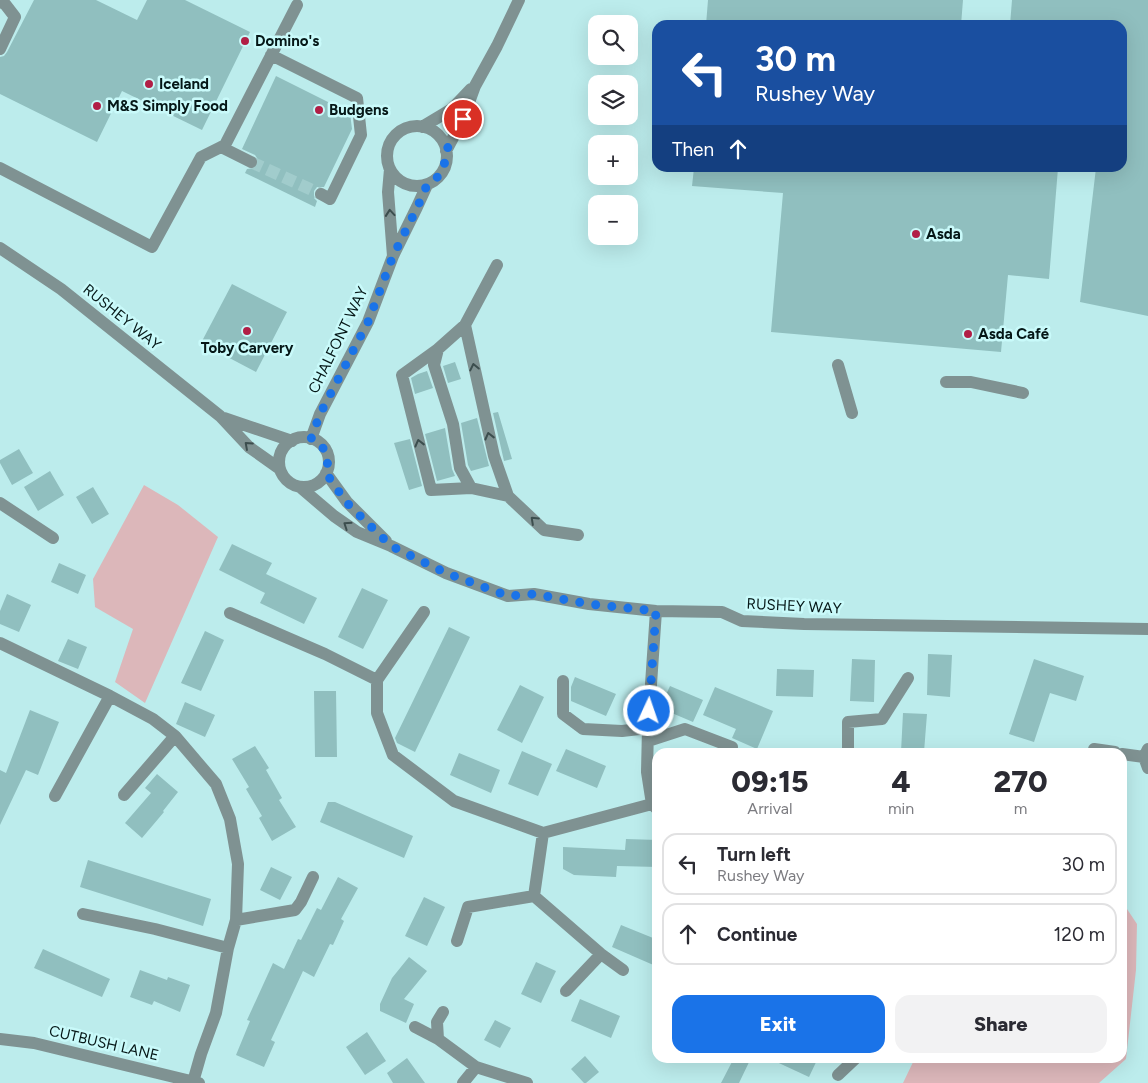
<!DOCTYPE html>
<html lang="en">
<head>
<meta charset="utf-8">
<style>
	:root { --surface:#fff; --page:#f2f2f3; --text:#2b2b33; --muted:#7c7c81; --line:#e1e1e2; --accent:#1a73e8 }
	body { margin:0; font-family:Figtree,sans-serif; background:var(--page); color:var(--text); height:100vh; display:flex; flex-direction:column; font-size:19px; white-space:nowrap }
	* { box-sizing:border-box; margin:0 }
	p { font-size:16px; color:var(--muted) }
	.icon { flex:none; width:28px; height:28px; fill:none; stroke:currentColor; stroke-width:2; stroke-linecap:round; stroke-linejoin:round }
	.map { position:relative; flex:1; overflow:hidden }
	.details { position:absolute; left:652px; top:748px; width:475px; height:315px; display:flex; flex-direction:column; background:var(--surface); border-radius:15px; box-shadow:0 5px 20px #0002 }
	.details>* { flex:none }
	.guide { position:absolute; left:652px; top:20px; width:475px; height:152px; border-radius:15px; box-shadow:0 5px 20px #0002; background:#1a4fa0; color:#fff; overflow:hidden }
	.fabs { position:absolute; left:588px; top:15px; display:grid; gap:10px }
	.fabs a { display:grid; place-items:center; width:50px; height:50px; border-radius:10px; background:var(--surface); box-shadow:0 5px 20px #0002; font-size:25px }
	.pin { position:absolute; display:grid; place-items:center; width:42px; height:42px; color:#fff; margin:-21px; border:2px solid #fff; border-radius:50%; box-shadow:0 1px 5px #0007 }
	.me { position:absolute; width:55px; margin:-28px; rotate:3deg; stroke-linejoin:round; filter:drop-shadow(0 0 4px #0008) }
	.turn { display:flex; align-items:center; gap:18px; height:105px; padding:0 20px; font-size:22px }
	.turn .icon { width:65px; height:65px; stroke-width:2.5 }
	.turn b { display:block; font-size:35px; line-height:42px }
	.then { display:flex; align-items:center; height:48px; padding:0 20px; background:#0003; gap:10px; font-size:19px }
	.eta { display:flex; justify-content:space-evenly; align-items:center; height:85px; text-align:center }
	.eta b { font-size:30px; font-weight:800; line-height:35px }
	.action { display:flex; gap:10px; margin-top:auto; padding:10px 20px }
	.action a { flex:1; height:58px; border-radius:15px; background:var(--accent); color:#fff; font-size:20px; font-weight:800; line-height:58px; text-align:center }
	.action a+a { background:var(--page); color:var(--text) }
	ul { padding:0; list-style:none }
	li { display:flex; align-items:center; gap:15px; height:62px; margin:0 10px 8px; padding:0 10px; border:2px solid var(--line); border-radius:15px }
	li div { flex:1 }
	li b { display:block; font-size:19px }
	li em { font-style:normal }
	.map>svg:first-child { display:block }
	.green { fill:#dcb7ba }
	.building { fill:#90bfbf }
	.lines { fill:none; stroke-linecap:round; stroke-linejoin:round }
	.minor-tunnel { stroke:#a1cccc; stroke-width:12; stroke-dasharray:12 6; stroke-linecap:butt }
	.minor { stroke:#7f9292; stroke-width:12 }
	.oneway { stroke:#3c4e4e }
	.route { stroke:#1a73e8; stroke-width:9; stroke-dasharray:0 16.2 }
	.poi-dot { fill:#b11f46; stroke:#c9fafa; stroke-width:2 }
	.labels { text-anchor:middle; stroke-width:5; stroke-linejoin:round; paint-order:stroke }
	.poi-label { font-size:15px; font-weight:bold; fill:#051717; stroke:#c9fafa; text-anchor:start }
	.street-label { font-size:15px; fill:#051717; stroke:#c9fafa }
</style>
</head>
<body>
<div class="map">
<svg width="1148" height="1083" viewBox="0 0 1148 1083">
	<rect width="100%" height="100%" fill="#bcecec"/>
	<path class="green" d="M144 485 178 505 218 537 145 703 115 682 133 629 95 607 93 579Z
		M1123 903 1137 924 1136 970 1126 1059 1099 1083H903L915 1058H1122Z"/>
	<path class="building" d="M34 0H96L137 20 147 0H185L250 32 202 130 122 91 97 142 0 94V57L4 56 7 52Z
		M708 0H963L961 25H706Z
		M1012 0H1148V316L1080 302 1096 168H1122V25H1010Z
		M276 76 350 113 352 129 324 187H317L314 191V198L317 201 315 207 245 173 247 169 256 168 259 161 255 155 242 149Z
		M694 168H1058L1049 279 1008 275 1001 352 771 332 783 193 692 186Z
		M232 284 287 312 256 372 201 343Z
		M455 362 461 379 448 383 443 366Z
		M427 371 433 388 415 394 411 378 418 374Z
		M498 412 512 459 504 461 493 413Z
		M477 418 489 466 471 471 468 465 461 423Z
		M445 428 452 469 455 476 437 481 425 434Z
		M410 439 422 486 409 490 394 443Z
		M19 449 33 473 12 485 0 463V460Z
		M50 471 64 495 38 511 24 487Z
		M93 487 109 514 92 524 76 497Z
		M232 544 272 563 266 574 317 598 304 624 260 603 265 593 219 570Z
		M59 563 86 575 78 594 51 582Z
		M362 588 388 600 363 649 338 637Z
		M7 594 31 605 19 632 0 624V611Z
		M449 627 470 637 415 752 397 743 395 738Z
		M205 631 224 640 201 691 181 683Z
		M68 639 87 647 78 669 58 661Z
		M928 654 952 655 950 697 927 695Z
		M852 659 875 660 874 702 850 701Z
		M1034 659 1084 676 1076 701 1050 693 1034 742 1009 734Z
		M777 669 814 670 813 697 776 696Z
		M575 677 616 694 606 716 571 701V687Z
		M520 685 544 697 522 743 497 730Z
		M670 686 703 700 693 722 660 708Z
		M715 687 773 711 757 749 732 738 736 729 703 715Z
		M314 691H336L337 757H315Z
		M185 702 215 715 205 737 176 724Z
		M30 710 59 722 38 775 26 770 0 825V770L6 773Z
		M903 713 927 714 924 752H901Z
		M255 746 269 768 266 770 282 798 279 800 296 827 272 841 259 818 262 816 246 789 249 787 232 759Z
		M566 749 606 766 597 788 556 771Z
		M522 751 552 764 538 796 508 784Z
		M459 753 500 770 491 793 450 775Z
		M157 774 178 792 163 811 164 812 142 838 125 823 151 793 145 788Z
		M328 802H335L413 836 404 858 320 822Z
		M626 839 658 840V867L617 866 616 877 574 875 563 869V847L625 850Z
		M88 860 211 899 203 926 80 887Z
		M271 867 292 877 280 900 260 890Z
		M338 877 358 888 341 919 344 921 333 945 330 944 314 977 303 971 271 1040 275 1042 264 1067 236 1055 250 1021 247 1020 273 963 284 969 298 939 301 940 317 908 321 910Z
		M424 897 445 907 427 946 405 936Z
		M621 925 658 940V967L612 947Z
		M43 949 110 979 102 997 34 968Z
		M409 957 427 971 404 999 414 1004 406 1023 380 1011V1004L392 978Z
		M536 962 556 971 541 1003 521 994Z
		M140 970 167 980 168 977 190 985 180 1012 154 1001 152 1005 130 997Z
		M580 999 620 1016 611 1038 571 1021Z
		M495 1020 511 1028 500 1048 484 1040Z
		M367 1032 386 1061 365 1075 346 1047Z
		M585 1056 599 1072 586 1083H584L571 1069Z
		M407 1058 425 1083H393L387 1073Z
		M734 1058H751L739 1083H721Z
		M768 1058H818L809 1077Z"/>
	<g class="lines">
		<path class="minor-tunnel" d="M251 162 321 194"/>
		<path class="minor" d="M0 2 5 4 15 17 0 49
			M271 55 357 98 361 135 330 199 321 194
			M387 156a30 30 0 1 1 60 0a30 30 0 1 1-60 0Z
			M422 127 452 109 471 89
			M221 147 251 162
			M446 151 463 119 475 86 497 46 519 0
			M0 168 152 247 201 157 225 145 297 5
			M390 169 388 192 393 256
			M0 248 61 289 220 416 249 447 280 469
			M497 265 465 325 494 456 508 496 544 530 578 535
			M465 325 438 349 434 365 453 424 460 468 471 488 508 496
			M438 349 402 375 431 490 471 488
			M838 365 852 413
			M946 382H971L1023 393
			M224 418 292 441
			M279 462a25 25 0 1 1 50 0a25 25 0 1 1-50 0Z
			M311 439 320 414 368 322 393 256 417 207 427 185
			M326 473 347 502 386 541
			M300 487 334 516 357 532 391 546 446 573 508 596 534 594 589 604 656 611 722 612 742 621 804 624 1148 629
			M0 503 53 538
			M656 611 648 728 647 772 652 804 658 810
			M230 613 325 654 377 680V713L393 755 454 801 543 833 652 804
			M0 643 110 696 153 719 175 736 216 784 230 819 238 864 236 920 228 948 216 1013 201 1054 193 1082
			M377 680 424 612
			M563 681V714L583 729 622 731 648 728
			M648 741 685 729 732 747
			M1094 749 1115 752
			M1148 749 1144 757 1148 768
			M848 752V722L882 719 908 678
			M1122 754 1144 757
			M124 795 175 736
			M55 796 110 696
			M543 833 534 896 601 954 623 970
			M83 914 155 929 228 948
			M236 920 295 910 301 902 313 877
			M457 941 468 907 534 896
			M566 991 601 954
			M415 1027 438 1039 476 1067 527 1083
			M0 1039 34 1043 199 1083
			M438 1039 437 1022 443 1012
			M838 1075 856 1058
			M463 1083 476 1067"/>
	</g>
	<defs><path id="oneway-chevron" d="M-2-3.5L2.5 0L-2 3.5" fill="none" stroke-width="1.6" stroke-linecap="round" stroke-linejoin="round" transform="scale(1.25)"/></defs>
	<g class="oneway">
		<use href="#oneway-chevron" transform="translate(390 213) rotate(-95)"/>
		<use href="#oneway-chevron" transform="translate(474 367) rotate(-102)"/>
		<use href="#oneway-chevron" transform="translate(489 436) rotate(-104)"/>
		<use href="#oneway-chevron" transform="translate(419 443) rotate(-104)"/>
		<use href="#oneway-chevron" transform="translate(248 445) rotate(-138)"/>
		<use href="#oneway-chevron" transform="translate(534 520) rotate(-137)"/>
		<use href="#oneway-chevron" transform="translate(347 525) rotate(-146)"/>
	</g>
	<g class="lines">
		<path class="route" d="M463 119 446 151 444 167 440 175 427 185 417 208 393 256 368 322 320 414 311 439C326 446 330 457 326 473L346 502 391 546 446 573 508 596 534 594 589 604 656 611 649 711"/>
	</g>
	<g class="poi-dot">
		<circle cx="245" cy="41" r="5"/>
		<circle cx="149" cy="84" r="5"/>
		<circle cx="97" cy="106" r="5"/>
		<circle cx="319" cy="110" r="5"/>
		<circle cx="916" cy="234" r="5"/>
		<circle cx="247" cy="331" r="5"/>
		<circle cx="968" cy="334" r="5"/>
	</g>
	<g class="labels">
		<g class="poi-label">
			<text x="255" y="46">Domino's</text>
			<text x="159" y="89">Iceland</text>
			<text x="107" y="111">M&amp;S Simply Food</text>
			<text x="329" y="115">Budgens</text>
			<text x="926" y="239">Asda</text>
			<text x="978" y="339">Asda Café</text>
			<text x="247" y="353" text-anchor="middle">Toby Carvery</text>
		</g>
		<g class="street-label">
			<text transform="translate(122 317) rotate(39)" y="5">RUSHEY WAY</text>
			<text transform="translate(338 340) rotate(-64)" y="5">CHALFONT WAY</text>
			<text transform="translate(794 606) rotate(3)" y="5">RUSHEY WAY</text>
			<text transform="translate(104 1043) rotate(13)" y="5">CUTBUSH LANE</text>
		</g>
	</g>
</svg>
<div class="fabs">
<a><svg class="icon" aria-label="search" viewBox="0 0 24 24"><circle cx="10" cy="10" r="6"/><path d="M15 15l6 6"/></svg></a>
<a><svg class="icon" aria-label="layers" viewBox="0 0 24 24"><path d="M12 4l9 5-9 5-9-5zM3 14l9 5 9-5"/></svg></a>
<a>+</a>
<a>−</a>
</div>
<div class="pin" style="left:463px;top:119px;background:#d93025"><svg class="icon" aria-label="arrive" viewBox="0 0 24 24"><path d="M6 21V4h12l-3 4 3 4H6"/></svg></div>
<svg class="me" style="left:649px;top:711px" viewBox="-20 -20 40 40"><circle r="17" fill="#1a73e8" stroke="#fff" stroke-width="3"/><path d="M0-11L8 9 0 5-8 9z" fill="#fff"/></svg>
<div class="guide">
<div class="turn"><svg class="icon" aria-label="left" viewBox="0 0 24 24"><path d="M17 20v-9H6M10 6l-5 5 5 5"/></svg><div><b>30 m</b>Rushey Way</div></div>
<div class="then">Then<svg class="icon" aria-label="ahead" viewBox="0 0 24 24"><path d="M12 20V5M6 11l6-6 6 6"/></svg></div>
</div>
<section class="details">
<div class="eta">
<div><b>09:15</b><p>Arrival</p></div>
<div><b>4</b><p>min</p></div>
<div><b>270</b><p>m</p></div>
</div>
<ul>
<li><svg class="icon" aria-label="left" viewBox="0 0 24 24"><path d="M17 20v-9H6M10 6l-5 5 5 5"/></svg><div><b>Turn left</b><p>Rushey Way</p></div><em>30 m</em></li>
<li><svg class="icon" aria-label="ahead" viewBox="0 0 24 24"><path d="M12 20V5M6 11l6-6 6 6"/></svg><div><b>Continue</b></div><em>120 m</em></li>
</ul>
<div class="action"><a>Exit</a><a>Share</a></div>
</section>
</div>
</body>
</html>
